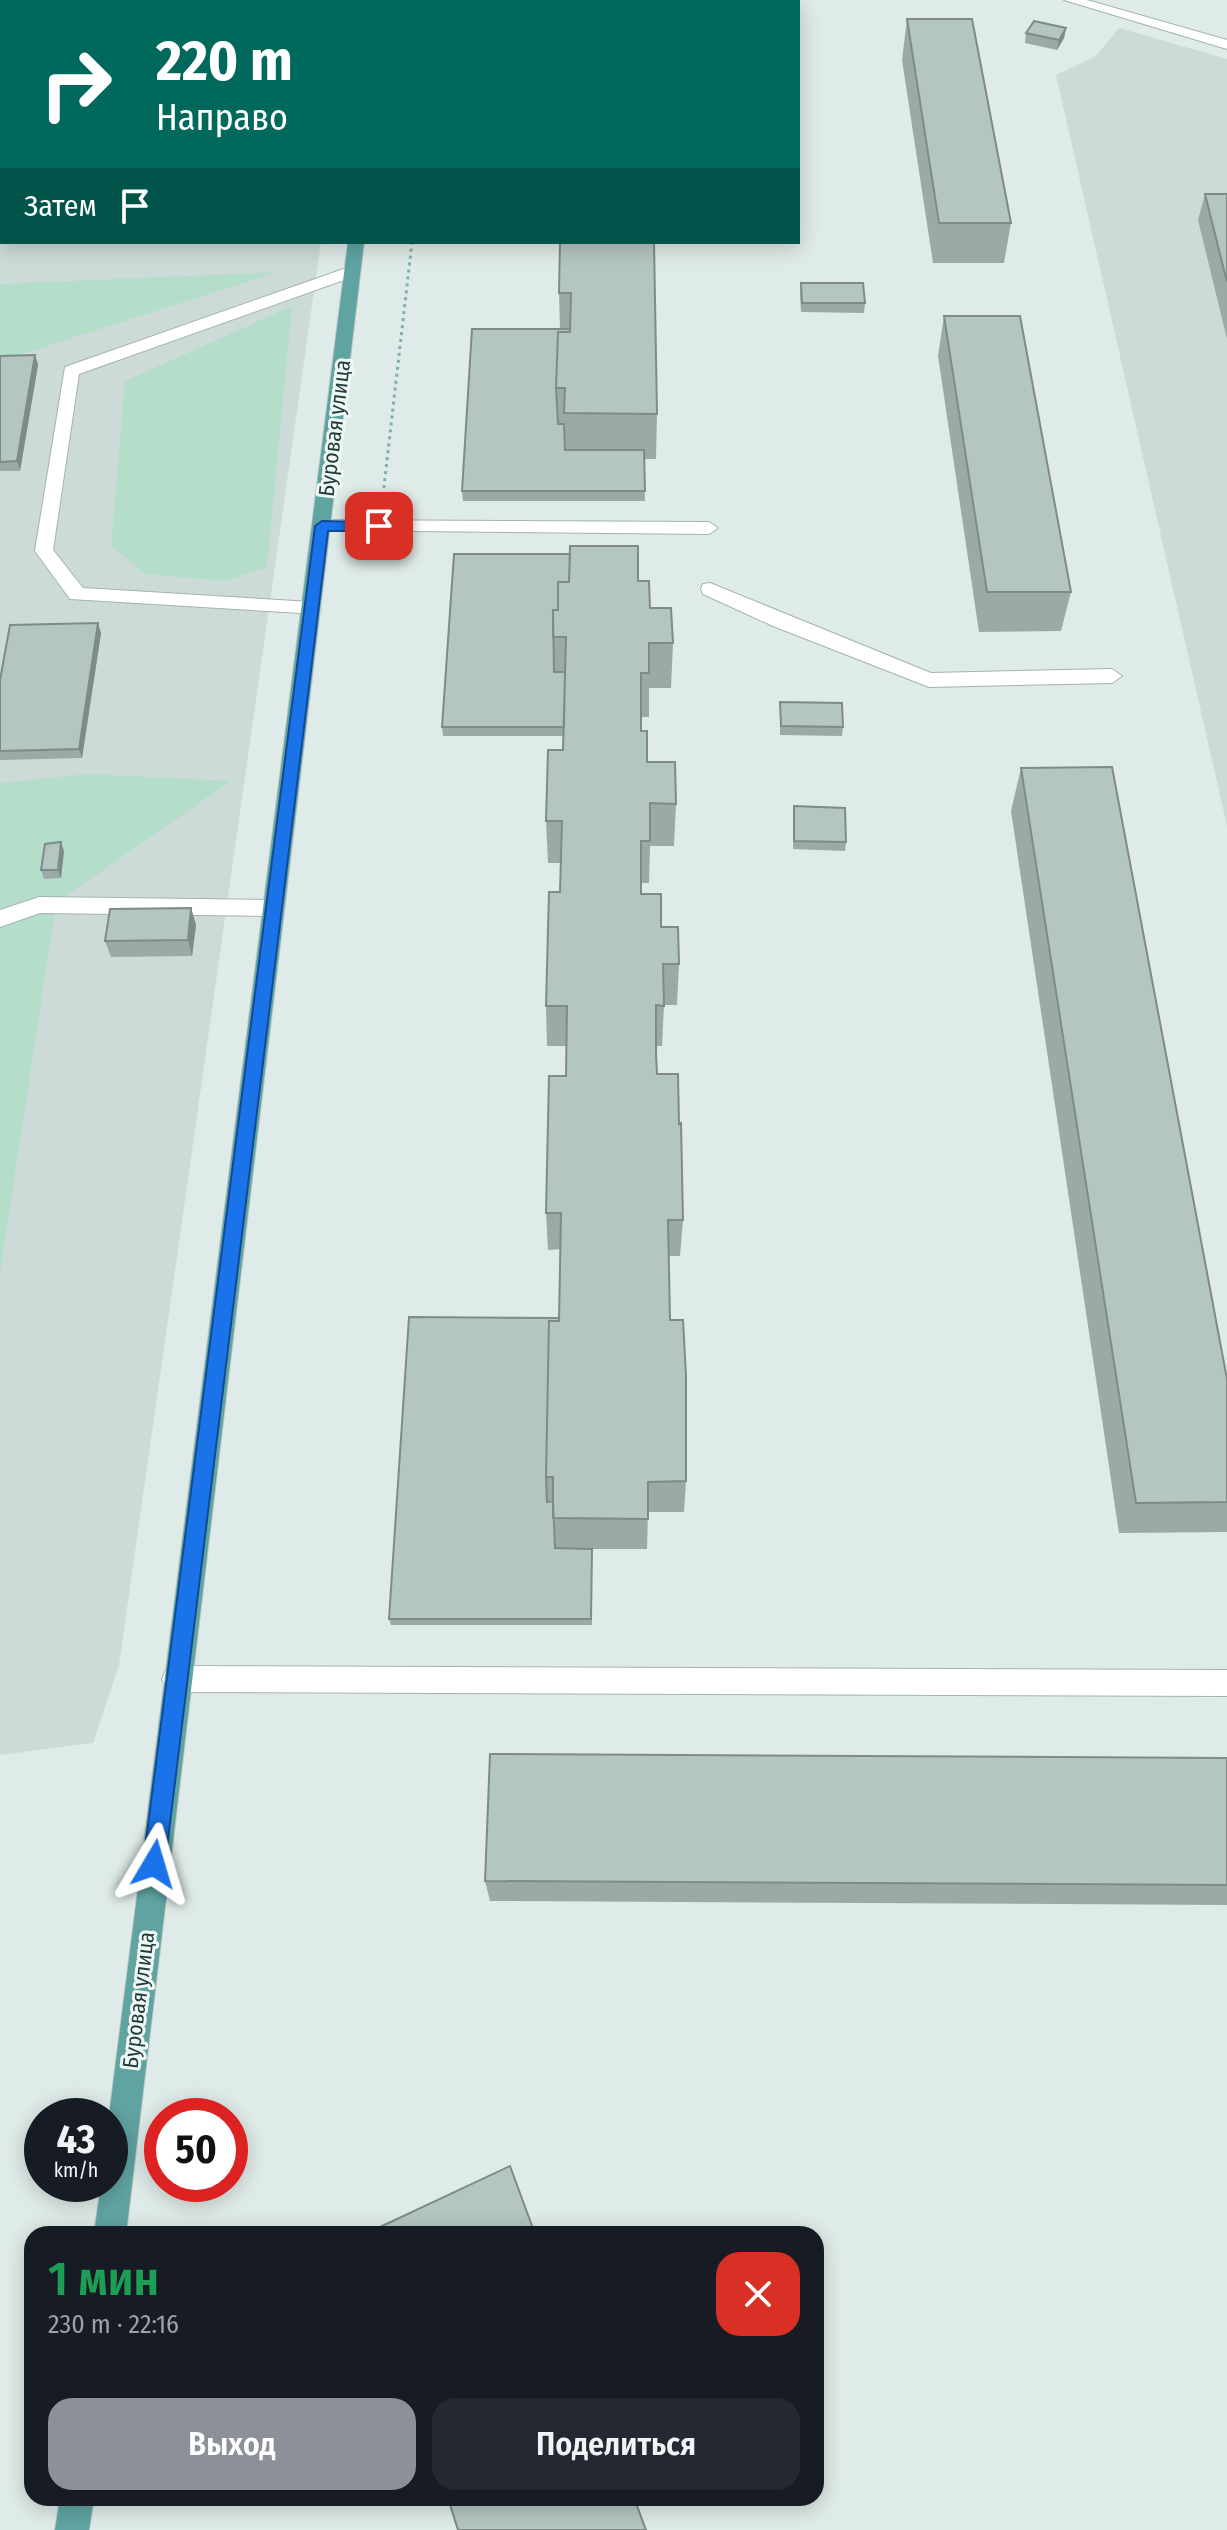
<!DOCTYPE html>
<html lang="ru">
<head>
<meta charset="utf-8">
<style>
	:root { --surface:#171b24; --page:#242831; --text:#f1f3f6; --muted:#9ea1a6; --accent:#8c9099 }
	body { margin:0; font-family:"Fira Sans Condensed",sans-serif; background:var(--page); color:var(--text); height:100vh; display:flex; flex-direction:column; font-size:30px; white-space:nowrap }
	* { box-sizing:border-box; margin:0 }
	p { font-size:26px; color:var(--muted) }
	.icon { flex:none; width:44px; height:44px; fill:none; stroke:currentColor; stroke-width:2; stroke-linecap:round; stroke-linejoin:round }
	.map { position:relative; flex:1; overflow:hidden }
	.panel { position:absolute; left:24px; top:2226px; width:800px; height:280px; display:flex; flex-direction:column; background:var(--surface); border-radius:24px; box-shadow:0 4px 20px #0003 }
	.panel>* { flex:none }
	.top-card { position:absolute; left:0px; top:0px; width:800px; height:244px; box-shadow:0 4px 20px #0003; background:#00695c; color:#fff; overflow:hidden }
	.speed { position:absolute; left:24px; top:2098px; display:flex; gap:16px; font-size:40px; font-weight:700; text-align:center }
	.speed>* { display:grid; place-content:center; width:104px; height:104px; border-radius:50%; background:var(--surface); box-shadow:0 4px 20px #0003; line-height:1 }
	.speed small { font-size:20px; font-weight:400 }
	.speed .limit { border:12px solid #d22; background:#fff; color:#111 }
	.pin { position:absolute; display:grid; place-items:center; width:68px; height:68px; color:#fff; margin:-34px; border-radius:16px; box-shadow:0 4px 12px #0006 }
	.me { position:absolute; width:88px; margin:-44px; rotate:7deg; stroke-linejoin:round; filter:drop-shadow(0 0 6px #0008) }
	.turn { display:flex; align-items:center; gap:28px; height:168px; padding:0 24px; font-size:36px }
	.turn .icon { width:104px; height:104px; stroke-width:2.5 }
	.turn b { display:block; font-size:56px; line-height:68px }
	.then { display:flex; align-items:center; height:76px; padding:0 24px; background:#0003; gap:16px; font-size:30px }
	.round { display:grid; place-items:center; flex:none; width:84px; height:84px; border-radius:24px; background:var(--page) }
	.overview { display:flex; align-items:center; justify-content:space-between; height:136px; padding:0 24px }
	h1 { font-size:48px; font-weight:600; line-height:60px; color:#1e9e55 }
	.primary-button { display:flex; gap:16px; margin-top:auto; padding:16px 24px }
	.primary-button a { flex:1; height:92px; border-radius:24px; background:var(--accent); color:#fff; font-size:32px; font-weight:600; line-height:92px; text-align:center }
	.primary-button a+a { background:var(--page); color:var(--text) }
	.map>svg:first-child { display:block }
	.built { fill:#cddbd8 }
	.green { fill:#b5deca }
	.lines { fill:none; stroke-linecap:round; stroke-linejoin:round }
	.minor-casing { stroke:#a2b3b1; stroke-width:2 }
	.major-casing { stroke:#c0c8c8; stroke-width:2 }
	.path { stroke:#7cb1ad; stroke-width:3; stroke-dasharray:3 4; stroke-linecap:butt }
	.minor { fill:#fff; fill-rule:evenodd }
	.major { fill:#60a4a2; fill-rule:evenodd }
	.wall { fill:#9baaa7 }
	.shaded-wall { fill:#7e8b88 }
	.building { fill:#b4c6c2; stroke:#7e8b88; stroke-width:2 }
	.route { fill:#1a73e8; stroke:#114b97; stroke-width:2 }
	.labels { text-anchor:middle; stroke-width:6; stroke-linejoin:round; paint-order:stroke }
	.street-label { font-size:22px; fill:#1f3c3b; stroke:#eff8f5 }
</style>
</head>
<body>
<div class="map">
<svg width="1227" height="2530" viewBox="0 0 1227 2530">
	<rect width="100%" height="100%" fill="#dfebe8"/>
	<path class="built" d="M0 0H357L2 2V242H321L119 1665 93 1743 0 1755Z
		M1119 28 1227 59V826L1056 75 1096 56Z"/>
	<path class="green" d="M278 272 0 361V284Z
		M292 306 267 567 226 581 145 574 111 546 125 381Z
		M87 774 231 781 56 903 0 1274V783Z"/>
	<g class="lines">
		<g class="minor-casing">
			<path id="minor" d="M92 0H106V2H92Z
				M1064 0H1087L1227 40V49Z
				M0 226H2V236H0Z
				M352 266 358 267 360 271 358 275 79 374 53 550 83 588 311 602 321 609 318 614 70 599 35 551 65 367Z
				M322 520 709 522 718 528 709 534 315 530 313 526Z
				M710 583 931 673 1112 669 1122 676 1112 683 929 687 773 626 703 594 701 589 703 584Z
				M39 897 273 900 281 902 284 908 281 914 273 916 40 913 0 927V910Z
				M176 1666 1227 1670V1696L176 1692 166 1688 162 1679 166 1670Z"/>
		</g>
		<g class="major-casing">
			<path id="major" d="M381 0H395V2H381Z
				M348 242H364L126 2234H94L101 2184H110L109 2116Z
				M60 2498H94L89 2530H55Z"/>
		</g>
		<path class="path" d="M383 495 412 242"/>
		<use href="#minor" class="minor"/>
		<use href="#major" class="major"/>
	</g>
	<path class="wall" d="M484 0 651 2H484Z
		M907 19 1011 223 1004 263H933L902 60Z
		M1066 28 1064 38 1057 50 1025 43 1026 33Z
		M0 175H2V219H0Z
		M1205 194H1227V339L1198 220Z
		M560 242 657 414 656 459H644L645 501H463L462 491 560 329 559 293Z
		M801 283 865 303 864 313 801 312 800 292Z
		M944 316 1071 592 1061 631 979 632 938 356Z
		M35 355 38 365 20 471H0V356Z
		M454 554 638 581 650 608 673 643 671 688H649V717H641V731L647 762 676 804 674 846H650L649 883H641V894L661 927 679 964 677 1005H664L662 1046H656L657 1074 679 1124 683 1220 680 1256H669L670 1320 686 1481 684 1512H648L647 1549H592V1625H391L389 1619 559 1318 561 1249 548 1250 546 1213 566 1076V1046H547L546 1006 560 892 561 863H548L546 821 563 750V736H443L442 727Z
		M101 633 82 758 0 760V680Z
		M780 702 843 727 842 736 780 735Z
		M1021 768 1227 1379V1532L1119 1533 1011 811Z
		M794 806 846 842 845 851 793 849Z
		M64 851 61 878 44 879 41 870Z
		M191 908 196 925 192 956 111 957 105 941Z
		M1227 1758V1905L490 1901 485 1881Z"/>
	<path class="shaded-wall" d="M1066 28 1064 38 1057 50 1059 40Z
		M0 66H2V85H0Z
		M35 355 38 365 20 471 17 461Z
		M98 623 101 633 82 758 79 749Z
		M61 842 64 851 61 878 58 870Z
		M191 908 196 925 192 956 188 940Z"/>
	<path class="building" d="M0 0H58L59 2H2V66H0Z
		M215 0H223V2H194Z
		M484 0H572V1H484Z
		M572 0H651V2H572Z
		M907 19H972L1011 223H939Z
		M1034 21 1066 28 1059 40 1026 33Z
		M0 175H2V200H0Z
		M1205 194H1227V282Z
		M560 242H654L657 414 564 413 565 388H556L558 332H570L571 293H559Z
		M801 283H863L865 303H802Z
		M944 316H1020L1071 592H987Z
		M472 329H570V332H558L556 388 558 424H564L565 450H644L645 491H462Z
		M35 355 17 461 0 462V356Z
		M570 546H638V581H649L650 608H671L673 643H649V673H641V731H647V762H675L676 804 650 803V841H641V894H661V927H678L679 964H663L664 1006 656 1005V1053L657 1074H678L679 1124 681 1123 683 1220H668L670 1320H683L686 1375V1481L648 1482V1519L553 1518V1477H546L549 1321H559L561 1213H546L549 1076H566L567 1006H546L549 892H560L562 821H546L548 750H563L566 637H553V610H558V582H569Z
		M454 554H570L569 582H558V610H553L554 672H565L564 727H442Z
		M98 623 79 749 0 751V680L10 625Z
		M780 702 842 703 843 727 781 726Z
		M1112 767 1227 1379V1502L1136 1503 1021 768Z
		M794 806 845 808 846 842 794 841Z
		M61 842 58 870H41L45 844Z
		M191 908 188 940 105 941 110 909Z
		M409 1317 559 1318V1321H549L546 1477 547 1502 553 1501 555 1548 592 1549 591 1619H389Z
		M490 1754 1227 1758V1885L485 1881Z
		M510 2166 535 2234H365Z
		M448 2498H634L646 2530H458Z"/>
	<path class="route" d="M322 521 379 522 386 526 379 531H328L165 1864 162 1872 154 1875 147 1872 143 1864 315 526Z"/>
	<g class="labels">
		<g class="street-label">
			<text transform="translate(334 428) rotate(-83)" y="8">Буровая улица</text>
			<text transform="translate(138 2000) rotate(-83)" y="8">Буровая улица</text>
		</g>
	</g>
</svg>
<div class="speed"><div>43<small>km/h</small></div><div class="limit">50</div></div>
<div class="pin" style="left:379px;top:526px;background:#d93025"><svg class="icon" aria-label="arrive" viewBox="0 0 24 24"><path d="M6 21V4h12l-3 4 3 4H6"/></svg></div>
<svg class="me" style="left:154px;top:1864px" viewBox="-20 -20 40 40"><path d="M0-17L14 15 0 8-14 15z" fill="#1a73e8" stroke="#fff" stroke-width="4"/></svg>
<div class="top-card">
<div class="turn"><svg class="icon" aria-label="right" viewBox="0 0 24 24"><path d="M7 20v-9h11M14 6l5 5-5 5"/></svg><div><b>220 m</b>Направо</div></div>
<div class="then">Затем<svg class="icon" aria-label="arrive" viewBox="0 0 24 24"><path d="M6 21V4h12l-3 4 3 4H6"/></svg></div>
</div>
<section class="panel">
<div class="overview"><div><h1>1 мин</h1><p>230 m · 22:16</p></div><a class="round" style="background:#d93025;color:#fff"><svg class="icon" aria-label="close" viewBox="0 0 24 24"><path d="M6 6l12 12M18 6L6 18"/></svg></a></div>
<div class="primary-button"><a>Выход</a><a>Поделиться</a></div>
</section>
</div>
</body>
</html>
